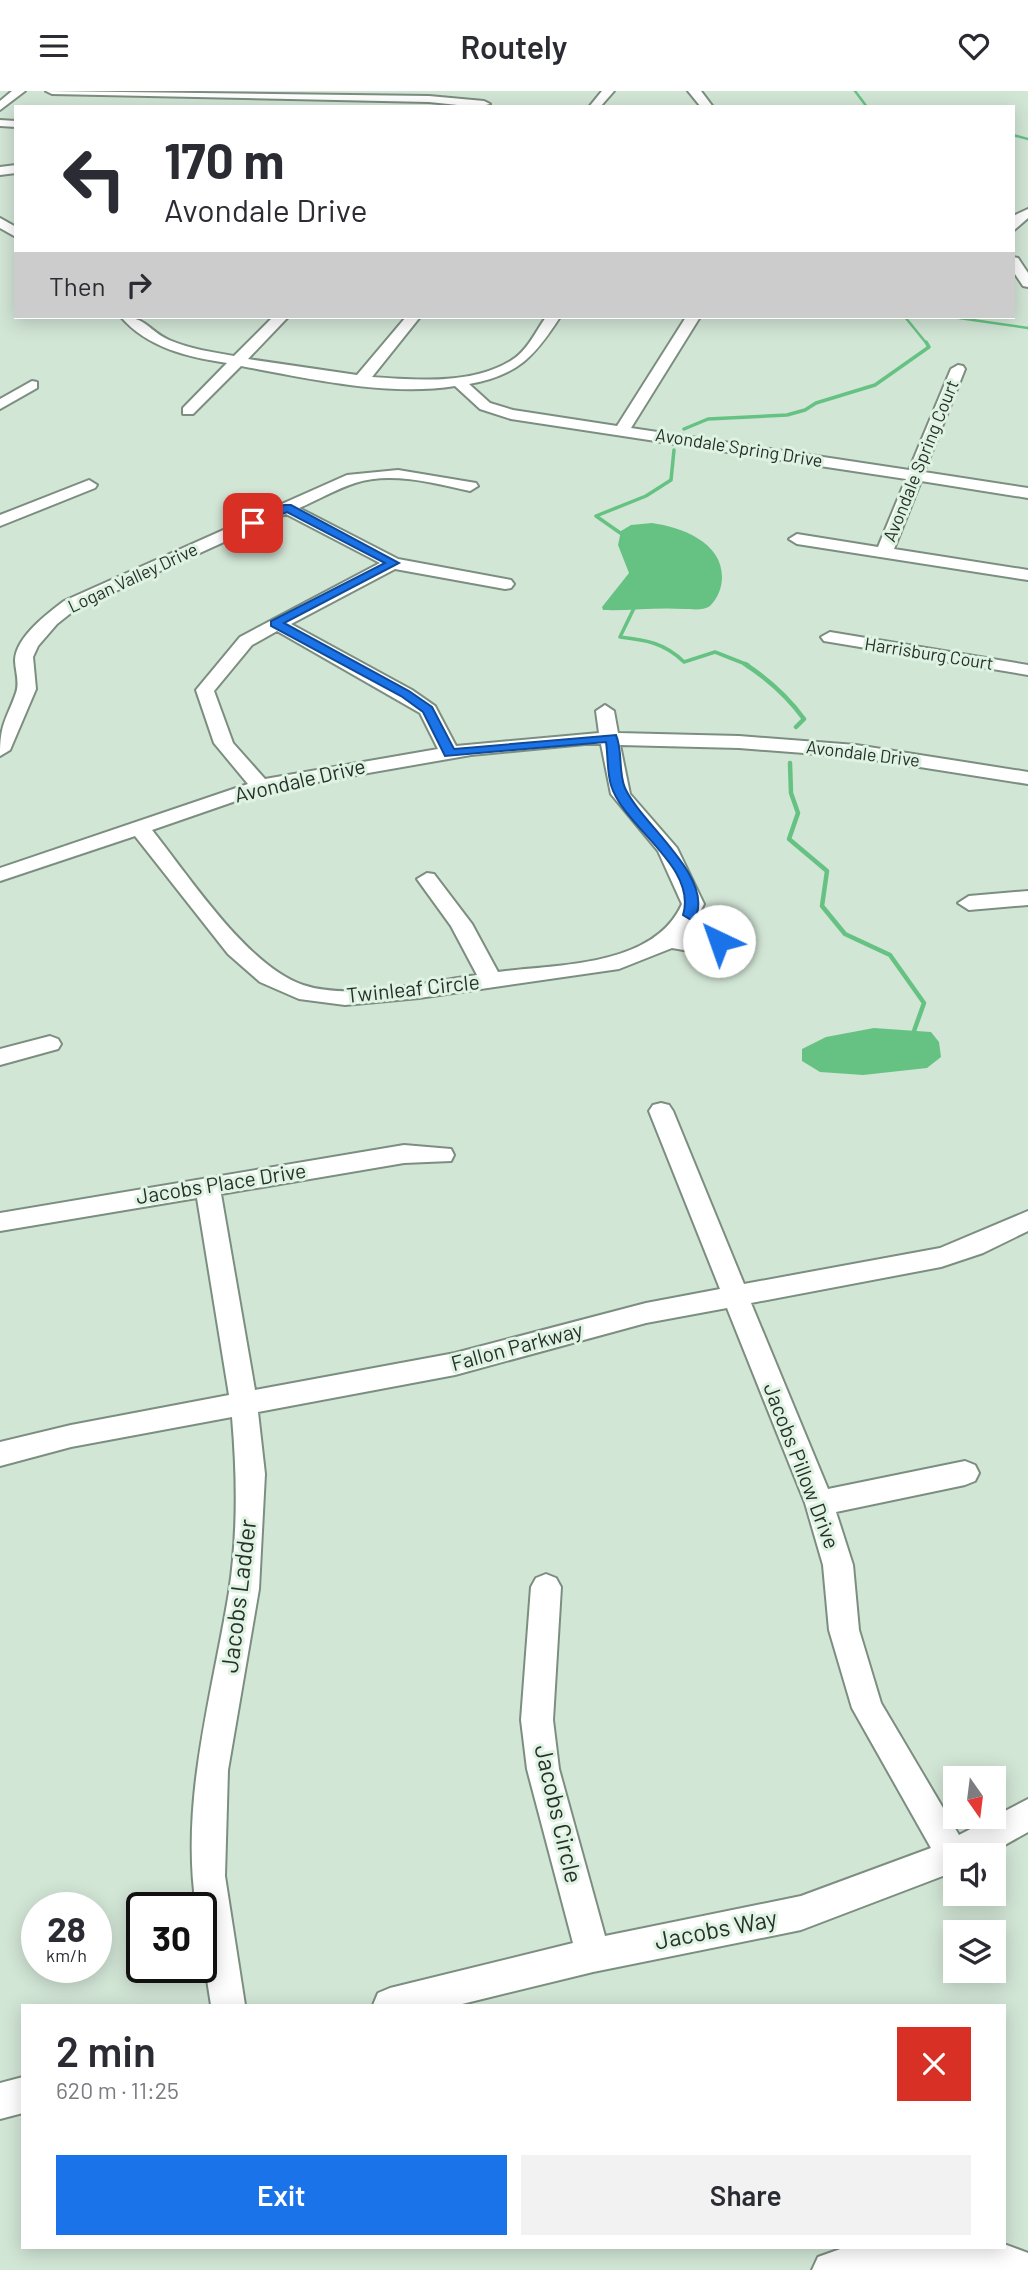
<!DOCTYPE html>
<html lang="en">
<head>
<meta charset="utf-8">
<style>
	:root { --surface:#fff; --page:#f2f2f3; --text:#2b2b33; --muted:#7c7c81; --accent:#1a73e8 }
	body { margin:0; font-family:Barlow,sans-serif; background:var(--page); color:var(--text); height:100vh; display:flex; flex-direction:column; font-size:26px; white-space:nowrap }
	* { box-sizing:border-box; margin:0 }
	p { font-size:23px; color:var(--muted) }
	.icon { flex:none; width:38px; height:38px; fill:none; stroke:currentColor; stroke-width:2; stroke-linecap:round; stroke-linejoin:round }
	.map { position:relative; flex:1; overflow:hidden }
	.panel { position:absolute; left:21px; top:1913px; width:985px; height:245px; display:flex; flex-direction:column; background:var(--surface); border-radius:0px; box-shadow:0 4px 18px #0003 }
	.panel>* { flex:none }
	.hud { position:absolute; left:14px; top:14px; width:1001px; height:214px; border-radius:0px; box-shadow:0 4px 18px #0003; background:#fff; color:var(--text); overflow:hidden }
	.needle { width:46px; rotate:166deg }
	.controls { position:absolute; left:943px; top:1675px; display:grid; gap:14px }
	.controls a { display:grid; place-items:center; width:63px; height:63px; border-radius:0px; background:var(--surface); box-shadow:0 4px 18px #0003; font-size:35px }
	.speed { position:absolute; left:21px; top:1801px; display:flex; gap:14px; font-size:35px; font-weight:700; text-align:center }
	.speed>* { display:grid; place-content:center; width:91px; height:91px; border-radius:50%; background:var(--surface); box-shadow:0 4px 18px #0003; line-height:1 }
	.speed small { font-size:18px; font-weight:400 }
	.speed .limit { border:4px solid #111; border-radius:10px; background:#fff; color:#111 }
	.pin { position:absolute; display:grid; place-items:center; width:60px; height:60px; color:#fff; margin:-30px; border-radius:14px; box-shadow:0 4px 10px #0006 }
	.me { position:absolute; width:77px; margin:-38px; rotate:318deg; stroke-linejoin:round; filter:drop-shadow(0 0 5px #0008) }
	.turn { display:flex; align-items:center; gap:24px; height:147px; padding:0 35px; font-size:32px }
	.turn .icon { width:91px; height:91px; stroke-width:2.5 }
	.turn b { display:block; font-size:49px; line-height:60px }
	.then { display:flex; align-items:center; height:66px; padding:0 35px; background:#0003; gap:14px; font-size:26px }
	.round { display:grid; place-items:center; flex:none; width:74px; height:74px; border-radius:0px; background:var(--page) }
	.headline { display:flex; align-items:center; justify-content:space-between; height:119px; padding:0 35px }
	h1 { font-size:42px; font-weight:600; line-height:52px }
	.button { display:flex; gap:14px; margin-top:auto; padding:14px 35px }
	.button a { flex:1; height:80px; border-radius:0px; background:var(--accent); color:#fff; font-size:28px; font-weight:600; line-height:80px; text-align:center }
	.button a+a { background:var(--page); color:var(--text) }
	header { display:flex; justify-content:space-between; align-items:center; height:91px; padding:0 35px; background:var(--surface); font-size:32px; font-weight:600 }
	.map>svg:first-child { display:block }
	.water { fill:#66c283 }
	.lines { fill:none; stroke-linecap:round; stroke-linejoin:round }
	.stream-far2 { stroke:#66c283; stroke-width:2.5 }
	.stream-far1 { stroke:#66c283; stroke-width:3.5 }
	.stream { stroke:#66c283; stroke-width:4.5 }
	.minor-casing { stroke:#7c8e80; stroke-width:4 }
	.minor { fill:#fff; fill-rule:evenodd }
	.route { fill:#1a73e8; stroke:#114b97; stroke-width:2 }
	.labels { text-anchor:middle; stroke-width:6; stroke-linejoin:round; paint-order:stroke }
	.far-street-label { font-size:18px; fill:#28302a; stroke:#dff3e3 }
	.street-label { font-size:21px; fill:#28302a; stroke:#dff3e3 }
	.near-street-label { font-size:24px; fill:#28302a; stroke:#dff3e3 }
</style>
</head>
<body>
<header><svg class="icon" aria-label="menu" viewBox="0 0 24 24"><path d="M4 6h16M4 12h16M4 18h16"/></svg>Routely<svg class="icon" aria-label="heart" viewBox="0 0 24 24"><path d="M12 20l-8-8c-3-5 5-10 8-4 3-6 11-1 8 4z"/></svg></header>
<div class="map">
<svg width="1028" height="2179" viewBox="0 0 1028 2179">
	<rect width="100%" height="100%" fill="#d2e6d6"/>
	<path class="water" d="M652 432C681 436 722 451 722 486 722 496 718 507 710 515 703 520 692 518 684 518 657 516 630 520 603 519L602 516 629 482 618 454 621 440 631 434Z
		M874 937 931 941 939 951 941 966 927 977 863 984 820 981 802 970V958L826 946Z"/>
	<g class="lines">
		<path class="stream-far2" d="M855 0 867 16
			M1013 44 1028 48
			M905 226 927 253
			M952 226 1028 237"/>
		<path class="stream-far1" d="M684 338 708 328 787 324 805 319 816 312 875 294 929 256 926 251
			M626 446 596 425 646 405 671 389 674 359
			M636 513 620 546C646 549 665 552 684 571L715 561 748 574"/>
		<path class="stream" d="M745 573C768 588 788 606 804 628L796 636
			M790 672 791 702 798 722 789 748 827 780 822 815 845 843 890 864 924 912 914 940"/>
		<g class="minor-casing">
			<path id="minor" d="M12 0H25L0 19V10Z
				M46 0 429 5 484 10 490 13 477 16 429 11 52 3Z
				M602 0H614L600 16H589Z
				M688 0H701L713 16H701Z
				M0 29 16 30V36L0 35Z
				M16 74V82L0 84V76Z
				M1028 118V127L1013 140V125Z
				M0 127 16 136V146L0 137Z
				M1013 166 1018 167 1028 182V196L1023 195 1013 180Z
				M121 226C145 225 149 240 169 249 190 258 212 261 234 265L273 226H288L248 268 357 284 406 226H420L372 286C417 289 472 294 512 269 527 260 536 240 546 226H560C534 266 518 284 469 293L490 312 513 319 617 335 686 226H700L631 337 909 379 951 278 958 274 963 275 965 278 924 381 1028 397V407L921 390 894 458 1028 479V489L797 453 789 448 797 443 878 456 906 388 511 328 480 318 455 295C389 306 306 287 241 275L193 323H183V317L227 272C188 266 148 257 121 226Z
				M32 290 37 291V297L0 318V308Z
				M398 379 476 392 478 395 470 400C435 392 390 380 355 392 336 398 318 409 299 417L398 468 511 489 514 493 511 497 505 498 395 478 291 533 412 599 435 615 456 655 599 642 596 620 605 614 614 620 618 642 739 645 856 654 1028 681V693L856 666 739 657 620 654 630 703 677 757 704 813 700 821 729 839 730 850 727 855 701 862 672 857 619 878 419 907 345 914 299 908 260 891 228 863 135 745 0 790V777L248 693 214 652 196 599 240 546 380 472 286 423 76 518 57 533 38 555 33 566 36 598 10 659 0 665C0 632 6 630 16 602 20 591 15 579 15 569 16 546 47 523 64 510L347 384ZM277 540 420 622 438 658 265 688 233 652 214 600 252 554ZM585 653H601L611 703 658 760 682 813C654 876 559 873 498 881L472 833 434 783 427 782 417 788 451 835 477 884C428 891 351 910 303 894 247 875 189 785 152 739L265 700 471 664ZM693 834 708 842V847L684 846Z
				M89 389 97 394 95 397 0 435V424Z
				M830 541 1028 574V584L824 550 821 546Z
				M1028 800V814L969 819 958 812 969 805Z
				M50 945 58 948 61 953 58 958 0 974V958Z
				M661 1012 669 1014 673 1020 744 1193 940 1157 1028 1120V1140L983 1162 941 1176 751 1212 828 1398 965 1370 975 1374 979 1382 975 1390 965 1394 836 1421 853 1474 859 1539 881 1612 959 1744 1028 1708V1741L987 1764H956V1780L801 1839 593 1881 458 1914H373L378 1902 390 1897 573 1852 527 1678 521 1629 531 1496 536 1487 546 1483 556 1487 561 1496 553 1629 559 1678 605 1845 801 1805 931 1757 852 1617 829 1539 823 1474 805 1412 727 1217 646 1232 455 1284 258 1321 265 1383 259 1498 228 1679 225 1785 245 1914H211L201 1851V1816H196C180 1710 212 1605 229 1501 238 1443 237 1384 232 1326L71 1356 0 1375V1351L71 1334 229 1304 197 1107 0 1140V1122L404 1054 451 1058 454 1064 451 1070 404 1072 221 1103 255 1299 455 1262 646 1212 720 1198 649 1020 653 1014Z
				M23 1986V2022L0 2028V1992Z
				M1004 2153 1028 2162V2179H812L818 2166 846 2156H1004Z"/>
		</g>
		<use href="#minor" class="minor"/>
	</g>
	<path class="route" d="M284 414H291L399 472 284 532 409 600 432 616 454 658 616 644C623 660 618 681 625 697 640 731 709 782 697 822L722 836 724 854H714L711 841 683 824C698 775 623 736 611 694 607 681 608 664 606 651L445 665 423 621 401 605 271 535V530L385 472 287 421 257 434 248 432Z"/>
	<g class="labels">
		<g class="far-street-label">
			<text transform="translate(739 357) rotate(9)" y="6">Avondale Spring Drive</text>
			<text transform="translate(921 370) rotate(-68)" y="6">Avondale Spring Court</text>
			<text transform="translate(133 487) rotate(-25)" y="6">Logan Valley Drive</text>
			<text transform="translate(929 563) rotate(9)" y="6">Harrisburg Court</text>
			<text transform="translate(863 663) rotate(7)" y="6">Avondale Drive</text>
		</g>
		<g class="street-label">
			<text transform="translate(300 690) rotate(-13)" y="7">Avondale Drive</text>
			<text transform="translate(413 898) rotate(-6)" y="7">Twinleaf Circle</text>
			<text transform="translate(221 1093) rotate(-9)" y="7">Jacobs Place Drive</text>
			<text transform="translate(517 1256) rotate(-15)" y="7">Fallon Parkway</text>
			<text transform="translate(801 1375) rotate(69)" y="7">Jacobs Pillow Drive</text>
		</g>
		<g class="near-street-label">
			<text transform="translate(239 1505) rotate(-83)" y="8">Jacobs Ladder</text>
			<text transform="translate(558 1723) rotate(77)" y="8">Jacobs Circle</text>
			<text transform="translate(716 1839) rotate(-11)" y="8">Jacobs Way</text>
		</g>
	</g>
</svg>
<div class="controls">
<a><svg class="needle" viewBox="-14 -14 28 28"><path d="M0-13l5 13h-10z" fill="#e53935"/><path d="M0 13l5-13h-10z" fill="#7c7c81"/></svg></a>
<a><svg class="icon" aria-label="sound" viewBox="0 0 24 24"><path d="M4 9h4l5-4v14l-5-4H4zM17 9q2 3 0 6"/></svg></a>
<a><svg class="icon" aria-label="layers" viewBox="0 0 24 24"><path d="M12 4l9 5-9 5-9-5zM3 14l9 5 9-5"/></svg></a>
</div>
<div class="speed"><div>28<small>km/h</small></div><div class="limit">30</div></div>
<div class="pin" style="left:253px;top:432px;background:#d93025"><svg class="icon" aria-label="arrive" viewBox="0 0 24 24"><path d="M6 21V4h12l-3 4 3 4H6"/></svg></div>
<svg class="me" style="left:719px;top:850px" viewBox="-20 -20 40 40"><circle r="19" fill="#fff"/><path d="M0-13L10 11 0 6-10 11z" fill="#1a73e8"/></svg>
<div class="hud">
<div class="turn"><svg class="icon" aria-label="left" viewBox="0 0 24 24"><path d="M17 20v-9H6M10 6l-5 5 5 5"/></svg><div><b>170 m</b>Avondale Drive</div></div>
<div class="then">Then<svg class="icon" aria-label="right" viewBox="0 0 24 24"><path d="M7 20v-9h11M14 6l5 5-5 5"/></svg></div>
</div>
<section class="panel">
<div class="headline"><div><h1>2 min</h1><p>620 m · 11:25</p></div><a class="round" style="background:#d93025;color:#fff"><svg class="icon" aria-label="close" viewBox="0 0 24 24"><path d="M6 6l12 12M18 6L6 18"/></svg></a></div>
<div class="button"><a>Exit</a><a>Share</a></div>
</section>
</div>
</body>
</html>
